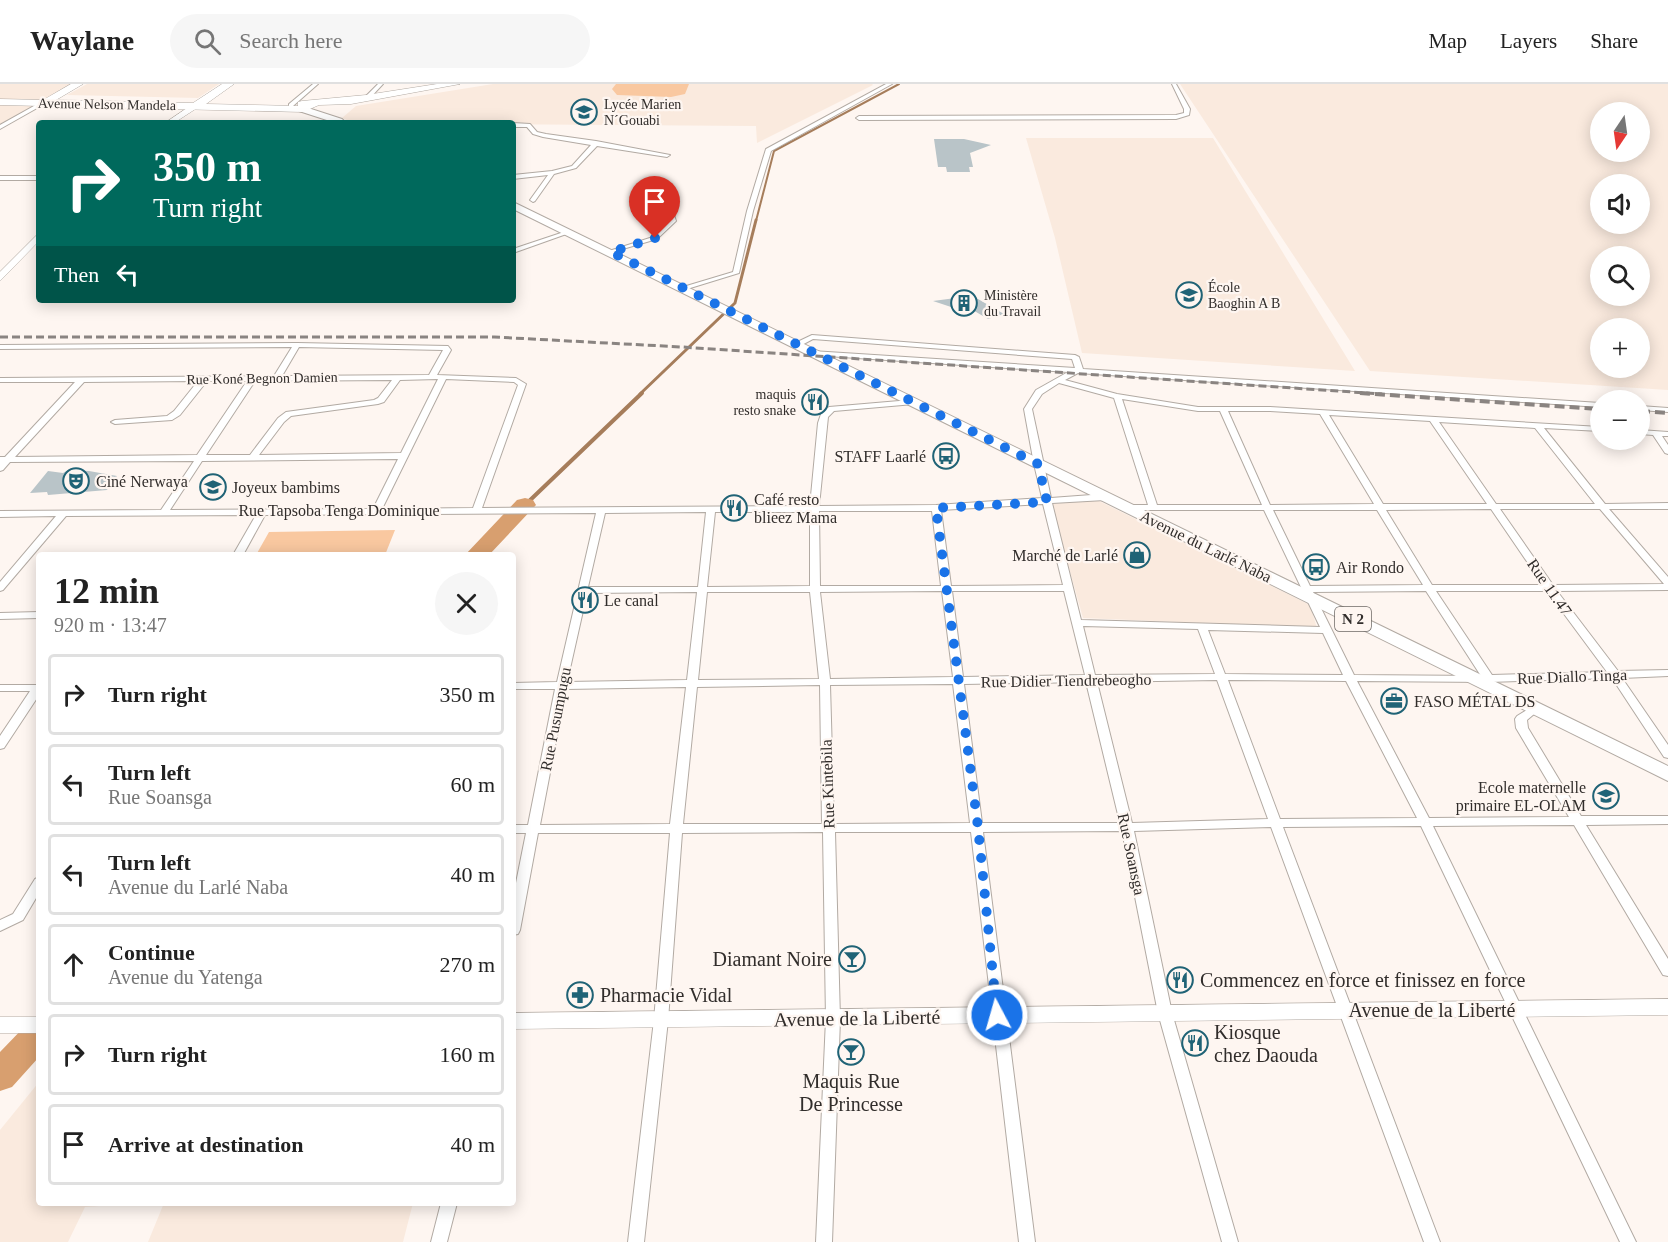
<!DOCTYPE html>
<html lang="en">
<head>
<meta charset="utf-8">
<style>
	:root { --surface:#fff; --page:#f6f6f6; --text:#222; --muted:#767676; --line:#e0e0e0 }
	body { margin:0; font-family:Georgia,serif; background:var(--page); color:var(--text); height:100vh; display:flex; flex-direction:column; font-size:22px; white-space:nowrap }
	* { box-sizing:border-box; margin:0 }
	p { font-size:20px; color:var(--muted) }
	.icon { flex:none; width:33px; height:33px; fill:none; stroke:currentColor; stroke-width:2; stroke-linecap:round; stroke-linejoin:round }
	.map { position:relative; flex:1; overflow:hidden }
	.sheet { position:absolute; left:36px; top:468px; width:480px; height:654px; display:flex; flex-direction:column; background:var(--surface); border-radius:6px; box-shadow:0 3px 15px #0003 }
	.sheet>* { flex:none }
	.top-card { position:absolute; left:36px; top:36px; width:480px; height:183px; border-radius:6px; box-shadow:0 3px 15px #0003; background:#00695c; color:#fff; overflow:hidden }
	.needle { width:39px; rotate:193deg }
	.tools { position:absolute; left:1590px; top:18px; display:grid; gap:12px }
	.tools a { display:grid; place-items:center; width:60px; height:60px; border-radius:50%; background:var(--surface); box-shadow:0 3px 15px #0003; font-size:30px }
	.pin { position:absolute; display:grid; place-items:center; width:51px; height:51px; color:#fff; margin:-62px -26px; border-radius:50% 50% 50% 0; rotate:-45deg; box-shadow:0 0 6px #0007 }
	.pin .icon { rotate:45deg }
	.me { position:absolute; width:66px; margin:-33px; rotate:354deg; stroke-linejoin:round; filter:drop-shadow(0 0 4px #0008) }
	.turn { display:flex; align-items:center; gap:21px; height:126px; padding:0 18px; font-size:27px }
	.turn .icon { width:78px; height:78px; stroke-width:2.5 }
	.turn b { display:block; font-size:42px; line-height:51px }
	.then { display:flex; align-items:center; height:57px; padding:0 18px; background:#0003; gap:12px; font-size:22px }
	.round { display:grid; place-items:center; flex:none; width:63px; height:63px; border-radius:32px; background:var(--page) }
	.overview { display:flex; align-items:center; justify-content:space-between; height:102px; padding:0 18px }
	h1 { font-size:36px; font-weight:700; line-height:45px }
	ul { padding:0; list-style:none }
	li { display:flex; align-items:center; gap:18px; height:81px; margin:0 12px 9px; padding:0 6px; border:3px solid var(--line); border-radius:6px }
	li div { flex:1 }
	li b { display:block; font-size:22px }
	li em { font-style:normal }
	header { display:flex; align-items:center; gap:36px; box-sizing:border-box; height:84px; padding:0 30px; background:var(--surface); border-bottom:2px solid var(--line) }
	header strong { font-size:28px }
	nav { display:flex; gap:33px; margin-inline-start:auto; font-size:21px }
	.search { width:420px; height:54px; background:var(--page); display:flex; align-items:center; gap:15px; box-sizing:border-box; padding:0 21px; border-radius:33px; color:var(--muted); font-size:22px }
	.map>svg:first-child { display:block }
	.built { fill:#faeade; fill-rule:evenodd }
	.green { fill:#f9c8a0 }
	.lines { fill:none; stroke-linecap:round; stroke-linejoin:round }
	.stream-far2 { stroke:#a67d5b; stroke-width:2 }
	.stream-far1 { stroke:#a67d5b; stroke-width:3 }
	.stream { stroke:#a67d5b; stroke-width:4 }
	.river { fill:#d89f6f; fill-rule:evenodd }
	.building { fill:#b9c4c8 }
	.street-casing { stroke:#b2aaa3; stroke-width:2 }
	.secondary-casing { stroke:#b2aaa3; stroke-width:1 }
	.primary-casing { stroke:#b2aaa3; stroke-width:2 }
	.highway-casing { stroke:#b2aaa3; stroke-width:1 }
	.street { fill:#fff; fill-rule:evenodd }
	.secondary { fill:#fff; fill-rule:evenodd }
	.primary { fill:#fff; fill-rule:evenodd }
	.highway { fill:#fff; fill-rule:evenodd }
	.rail-far1 { stroke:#8a8481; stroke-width:3; stroke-dasharray:8 4; stroke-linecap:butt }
	.rail { stroke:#8a8481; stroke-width:4; stroke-dasharray:10 5; stroke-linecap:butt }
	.route { stroke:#1a73e8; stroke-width:10; stroke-dasharray:0 18 }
	.labels { text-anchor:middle; stroke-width:4.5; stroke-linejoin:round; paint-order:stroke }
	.far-street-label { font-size:14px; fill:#312d2b; stroke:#fef6f1 }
	.far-poi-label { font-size:14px; fill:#312d2b; stroke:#fef6f1; text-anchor:start }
	.shield { fill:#fef6f1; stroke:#6e6966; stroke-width:1.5 }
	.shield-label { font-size:15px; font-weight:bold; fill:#312d2b }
	.poi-label { font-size:16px; fill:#312d2b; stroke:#fef6f1; text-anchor:start }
	.street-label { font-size:16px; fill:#312d2b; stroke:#fef6f1 }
	.near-poi-label { font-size:20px; fill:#312d2b; stroke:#fef6f1; text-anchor:start }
	.near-street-label { font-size:20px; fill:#312d2b; stroke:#fef6f1 }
</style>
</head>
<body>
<header>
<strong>Waylane</strong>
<div class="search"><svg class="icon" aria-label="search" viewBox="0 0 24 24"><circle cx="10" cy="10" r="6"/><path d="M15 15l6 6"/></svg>Search here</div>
<nav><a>Map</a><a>Layers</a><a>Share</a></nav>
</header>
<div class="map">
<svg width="1668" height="1158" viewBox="0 0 1668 1158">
	<rect width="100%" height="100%" fill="#fef6f1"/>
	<path class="built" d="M0 0H78L0 43Z
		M87 0H219L198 14 67 11Z
		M493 0H872L873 1 757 59 756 42 354 39 342 34 356 22Z
		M1180 0H1668V306L1370 287ZM1640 28V68H1600V28ZM1640 100V140H1600V100ZM1640 172V212H1600V172ZM1640 244V284H1600V244Z
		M1026 54H1213L1355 287 1082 269 1055 154Z
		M1097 416 1310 521 1317 544 1083 534 1051 420Z
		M39 998V1119H144L85 1123 68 1158H0V1046Z
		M164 1119H413L403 1158H148Z"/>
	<path class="green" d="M616 0H689L685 10 671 13 617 11 612 5Z
		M395 446 385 471H256L269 448Z"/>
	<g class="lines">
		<path class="stream-far2" d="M756 137 774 67 899 0"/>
		<path class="stream-far1" d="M640 310 735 219 756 136"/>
		<path class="stream" d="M525 421 642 309"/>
		<path class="river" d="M525 414 533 416 536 421 489 471H465L517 416Z
			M39 936V973L12 1003 0 1007V968L27 940Z"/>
	</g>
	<path class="building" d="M934 55H964L991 61 970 69 973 83H969L970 88H947L946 83H938Z
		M963 213 978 215 1004 230 988 235 971 225H957L933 217Z
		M68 386 89 387 117 392 107 406 48 411 47 408 30 409 48 387 63 389Z"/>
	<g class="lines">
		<g class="street-casing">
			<path id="street" d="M313 0H318L293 22H289V20Z
				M378 0H383L369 15H365V13Z
				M886 0H892L771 67 753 127 739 189 687 205H683V203L733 188 747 127 766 65Z
				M1172 0H1176L1190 25 1189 31 1176 35 859 36 856 34 859 32 1176 31 1184 29V25Z
				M41 18 46 19 0 45V41Z
				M513 39 530 40 537 48 546 50 596 57 670 71 667 73 597 62 576 84 554 90 535 117 533 118 530 116 548 91 513 95V91L552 87 572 82 591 61 543 53 533 50 527 43H513Z
				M0 92H39V96H0Z
				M659 113 670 119 676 137 657 155 609 169V167L653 153 671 136 665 121 656 115Z
				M567 147 572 148 513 169V165Z
				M812 251 1075 271 1079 273 1083 285 1600 319V323L1078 289 1065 296 1117 310 1198 323H1270L1600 343V347L1544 344 1605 420 1668 419V425H1609L1668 493V506L1557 507 1618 587 1668 586V592L1622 594 1668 661V674L1664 673 1612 594 1489 598 1357 597 1429 734 1569 733 1516 644 1515 635 1517 632 1535 621 1540 625 1527 636 1528 644 1581 732H1668V740L1586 741 1668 875V892L1663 891 1574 741 1433 742 1636 1158H1620L1421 742 1283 743 1440 1158H1424L1271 743 1134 747 1172 929 1238 1158H1222L1158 929 1122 747 983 748 1035 1158H1019L971 748H835L840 935 832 1158H816L826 935 823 748 682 749 668 936 644 1158H628L654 936 670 749H538L520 846 518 850 513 851V814L526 749H513V741H528L555 605H513V599L557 598 596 429 265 431 243 471H233L256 431 66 432 3 506 0 507V498L56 432 0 433V427L161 426 194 377 10 378 3 386 0 387V373H5L75 298H0V294L274 292 292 263 0 265V261L297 259 448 262 451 266 437 291 516 294 526 300 482 424 810 422 818 339 821 330 829 323 911 316 915 318 914 320 834 327 828 333 819 422 936 421 1042 414 1034 380 1024 325 1036 306 1068 288 812 271 808 269 812 267 1075 284 1072 275 813 255 798 263 791 261ZM299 263 443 266 429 291 282 292ZM438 295 401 369 259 371 284 338 291 332 378 320 384 318 400 296ZM446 295 514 298 518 301 473 424 382 425ZM392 296 378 314 374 316 286 328 278 334 250 371H206L255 297ZM198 297 174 327 167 332 115 336 111 338 115 340 172 336 180 331 207 297H247L197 371 15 373 84 298ZM1059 299 1114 314 1148 421H1130L1125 424 1127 426H1264L1320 543 1081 536 1052 419 1105 416 1109 413 1105 410 1051 414 1032 325 1042 310ZM1122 315 1198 327H1220L1262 421H1157ZM1228 327H1270L1320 330 1374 420 1270 421ZM1329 331 1430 337 1487 420H1383ZM1439 338 1535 344 1595 420H1496ZM398 375 373 425 170 426 202 377ZM1043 420 1063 501 951 502 941 426ZM1491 425 1543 501H1432L1386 426ZM1500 425H1600L1664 500 1553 501ZM1273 426H1377L1423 501 1310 502ZM819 427H932L941 502H820ZM706 428 698 503H588L605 429ZM715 428H810V502L707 503ZM942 507 953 593 830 595 820 508ZM952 507H1064L1085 591 963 593ZM1426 507 1481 592 1354 591 1313 508ZM1436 507H1547L1607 588 1492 591ZM697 508 687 596 567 598 587 509ZM707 508H810L819 595 698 596ZM1083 542 1198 545 1215 590 1095 591ZM1208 546 1323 549 1343 591 1225 590ZM1217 596 1268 735 1132 739 1097 598ZM1228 596 1346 597 1417 734 1280 735ZM1086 598 1120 739H982L964 600ZM953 600 970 739 834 740 830 601ZM820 601 822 740H683L697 603ZM686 603 670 740 540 741 566 605Z
				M1640 322 1668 324V328L1640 326Z
				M1640 346 1668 348V352H1662L1668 361V370L1665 369 1653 351 1640 350Z
				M39 528V534L0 535V529Z
				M0 601H39V611L4 664 0 665V652L30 607H0Z
				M39 793V809L23 836 0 847V836L13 830 35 795Z
				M441 1119H457L447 1158H431Z"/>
		</g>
		<g class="secondary-casing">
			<path id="secondary" d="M193 20 200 22 174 39H165Z
				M39 149V157L0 197V188Z
				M1668 915V931L513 945V929Z
				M0 933H39V949H0Z"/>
		</g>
		<g class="primary-casing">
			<path id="primary" d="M302 22 342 35 344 37 336 39 299 27 298 25Z
				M513 118 1668 682V697L513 125Z"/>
		</g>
		<g class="highway-casing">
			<path id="highway" d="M71 0H83L56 16 193 19 222 0H234L206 20 298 22V18L302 17 366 11 437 0H460L351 20 319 21 303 28 0 21V15L43 16Z"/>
		</g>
		<use href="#street" class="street"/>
		<use href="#secondary" class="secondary"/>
		<use href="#primary" class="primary"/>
		<use href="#highway" class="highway"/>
		<path class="rail-far1" d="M0 253H494L682 263 1382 310"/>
		<path class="rail" d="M1360 309 1600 325
			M1640 327 1668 329"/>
	</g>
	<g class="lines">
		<path class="route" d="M655 154 611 168 1038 380 1047 418 936 424 978 743 997 931"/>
	</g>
	<defs>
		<g id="school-ring" transform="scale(1.35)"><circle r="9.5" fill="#fef6f1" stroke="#206376" stroke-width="1.5"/><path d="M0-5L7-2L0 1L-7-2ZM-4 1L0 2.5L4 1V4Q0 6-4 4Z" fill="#206376"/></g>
		<g id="building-ring" transform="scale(1.35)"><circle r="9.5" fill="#fef6f1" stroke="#206376" stroke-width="1.5"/><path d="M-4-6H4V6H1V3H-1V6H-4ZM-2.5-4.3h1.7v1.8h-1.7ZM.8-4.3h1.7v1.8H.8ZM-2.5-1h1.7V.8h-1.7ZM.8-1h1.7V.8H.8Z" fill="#206376"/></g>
		<g id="restaurant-ring" transform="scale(1.35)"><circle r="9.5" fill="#fef6f1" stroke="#206376" stroke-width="1.5"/><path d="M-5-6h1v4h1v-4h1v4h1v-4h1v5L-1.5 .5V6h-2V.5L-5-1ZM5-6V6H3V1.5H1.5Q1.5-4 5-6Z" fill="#206376"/></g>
		<g id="bus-ring" transform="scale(1.35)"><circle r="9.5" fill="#fef6f1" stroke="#206376" stroke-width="1.5"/><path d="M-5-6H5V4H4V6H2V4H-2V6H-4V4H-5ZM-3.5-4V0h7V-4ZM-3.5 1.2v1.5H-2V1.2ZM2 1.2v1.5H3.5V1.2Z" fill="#206376"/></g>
		<g id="theatre-ring" transform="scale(1.35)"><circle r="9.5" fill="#fef6f1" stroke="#206376" stroke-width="1.5"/><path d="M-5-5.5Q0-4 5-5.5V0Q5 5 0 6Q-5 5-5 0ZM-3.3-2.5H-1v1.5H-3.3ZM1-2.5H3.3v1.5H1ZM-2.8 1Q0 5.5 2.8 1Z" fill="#206376"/></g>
		<g id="shop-ring" transform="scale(1.35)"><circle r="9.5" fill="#fef6f1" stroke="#206376" stroke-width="1.5"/><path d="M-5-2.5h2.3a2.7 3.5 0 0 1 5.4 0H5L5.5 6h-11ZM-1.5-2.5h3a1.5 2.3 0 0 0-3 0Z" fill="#206376"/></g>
		<g id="office-ring" transform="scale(1.35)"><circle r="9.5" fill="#fef6f1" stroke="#206376" stroke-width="1.5"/><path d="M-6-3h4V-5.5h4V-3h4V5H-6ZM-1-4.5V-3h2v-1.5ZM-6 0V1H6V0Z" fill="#206376"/></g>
		<g id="bar-ring" transform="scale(1.35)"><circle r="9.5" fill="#fef6f1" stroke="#206376" stroke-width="1.5"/><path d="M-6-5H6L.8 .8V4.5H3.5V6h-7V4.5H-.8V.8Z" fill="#206376"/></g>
		<g id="pharmacy-ring" transform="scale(1.35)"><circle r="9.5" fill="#fef6f1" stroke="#206376" stroke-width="1.5"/><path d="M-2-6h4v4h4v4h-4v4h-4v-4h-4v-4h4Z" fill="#206376"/></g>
	</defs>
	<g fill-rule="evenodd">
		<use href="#school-ring" x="584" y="28"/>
		<use href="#school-ring" x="1189" y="211"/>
		<use href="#building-ring" x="964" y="219"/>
		<use href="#restaurant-ring" x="815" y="318"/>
		<use href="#bus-ring" x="946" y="372"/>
		<use href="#theatre-ring" x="76" y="397"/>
		<use href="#school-ring" x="213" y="403"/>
		<use href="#restaurant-ring" x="734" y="424"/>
		<use href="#shop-ring" x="1137" y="471"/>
		<use href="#bus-ring" x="1316" y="483"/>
		<use href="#restaurant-ring" x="585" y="516"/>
		<use href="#office-ring" x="1394" y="617"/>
		<use href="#school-ring" x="1606" y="712"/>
		<use href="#bar-ring" x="852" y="875"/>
		<use href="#restaurant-ring" x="1180" y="896"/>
		<use href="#pharmacy-ring" x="580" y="911"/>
		<use href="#restaurant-ring" x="1195" y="959"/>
		<use href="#bar-ring" x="851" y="968"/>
	</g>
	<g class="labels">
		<g class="far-street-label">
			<text transform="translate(107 20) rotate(1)" y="5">Avenue Nelson Mandela</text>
			<text transform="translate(262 294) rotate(-1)" y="5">Rue Koné Begnon Damien</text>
		</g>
		<g class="far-poi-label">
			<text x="604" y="25">Lycée Marien<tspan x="604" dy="16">N´Gouabi</tspan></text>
			<text x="1208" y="208">École<tspan x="1208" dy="16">Baoghin A B</tspan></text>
			<text x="984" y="216">Ministère<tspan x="984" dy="16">du Travail</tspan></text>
			<text x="796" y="315" text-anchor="end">maquis<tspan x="796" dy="16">resto snake</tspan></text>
		</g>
		<rect class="shield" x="1335" y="523" width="36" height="24" rx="4.5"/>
		<g class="shield-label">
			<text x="1353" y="540">N 2</text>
		</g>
		<g class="poi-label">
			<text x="926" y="378" text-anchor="end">STAFF Laarlé</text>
			<text x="96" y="403">Ciné Nerwaya</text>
			<text x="232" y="409">Joyeux bambims</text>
			<text x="754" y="421">Café resto<tspan x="754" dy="18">blieez Mama</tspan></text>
			<text x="1118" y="477" text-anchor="end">Marché de Larlé</text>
			<text x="1336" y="489">Air Rondo</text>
			<text x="604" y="522">Le canal</text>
			<text x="1414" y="623">FASO MÉTAL DS</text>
			<text x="1586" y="709" text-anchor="end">Ecole maternelle<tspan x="1586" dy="18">primaire EL-OLAM</tspan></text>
		</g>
		<g class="street-label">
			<text x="339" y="432">Rue Tapsoba Tenga Dominique</text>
			<text transform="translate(1206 462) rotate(26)" y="6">Avenue du Larlé Naba</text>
			<text transform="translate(1550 503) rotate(55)" y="6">Rue 11.47</text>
			<text transform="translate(1572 592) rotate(-2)" y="6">Rue Diallo Tinga</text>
			<text transform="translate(1066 596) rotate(-1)" y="6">Rue Didier Tiendrebeogho</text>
			<text transform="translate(555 635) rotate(-79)" y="6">Rue Pusumpugu</text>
			<text transform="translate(827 700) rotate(-92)" y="6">Rue Kintebila</text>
			<text transform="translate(1132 770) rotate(78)" y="6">Rue Soansga</text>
		</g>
		<g class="near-poi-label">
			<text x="832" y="882" text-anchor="end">Diamant Noire</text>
			<text x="1200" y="903">Commencez en force et finissez en force</text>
			<text x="600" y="918">Pharmacie Vidal</text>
			<text x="1214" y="955">Kiosque<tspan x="1214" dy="23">chez Daouda</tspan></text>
			<text x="851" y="1004" text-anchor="middle">Maquis Rue<tspan x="851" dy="23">De Princesse</tspan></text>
		</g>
		<g class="near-street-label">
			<text x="1432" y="933">Avenue de la Liberté</text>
			<text transform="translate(857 934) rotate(-1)" y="7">Avenue de la Liberté</text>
		</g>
	</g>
</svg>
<div class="tools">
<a><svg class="needle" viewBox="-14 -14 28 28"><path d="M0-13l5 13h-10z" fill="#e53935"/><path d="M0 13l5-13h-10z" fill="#767676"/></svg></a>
<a><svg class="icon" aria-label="sound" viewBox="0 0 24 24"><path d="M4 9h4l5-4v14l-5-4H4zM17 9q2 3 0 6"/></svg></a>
<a><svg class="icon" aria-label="search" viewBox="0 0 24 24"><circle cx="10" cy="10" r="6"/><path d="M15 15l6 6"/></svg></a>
<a>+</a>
<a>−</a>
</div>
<div class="pin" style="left:655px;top:154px;background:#d93025"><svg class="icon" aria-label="arrive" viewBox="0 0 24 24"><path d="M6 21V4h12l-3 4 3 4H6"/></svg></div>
<svg class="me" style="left:997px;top:931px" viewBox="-20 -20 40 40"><circle r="17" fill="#1a73e8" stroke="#fff" stroke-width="3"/><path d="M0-11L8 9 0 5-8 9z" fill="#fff"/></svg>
<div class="top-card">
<div class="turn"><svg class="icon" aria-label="right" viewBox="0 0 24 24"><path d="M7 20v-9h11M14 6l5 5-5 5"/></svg><div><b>350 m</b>Turn right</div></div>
<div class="then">Then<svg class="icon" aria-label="left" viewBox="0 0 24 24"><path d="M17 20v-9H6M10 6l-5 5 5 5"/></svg></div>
</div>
<section class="sheet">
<div class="overview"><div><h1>12 min</h1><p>920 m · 13:47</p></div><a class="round"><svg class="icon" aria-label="close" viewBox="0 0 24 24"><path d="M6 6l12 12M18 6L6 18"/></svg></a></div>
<ul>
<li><svg class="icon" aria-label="right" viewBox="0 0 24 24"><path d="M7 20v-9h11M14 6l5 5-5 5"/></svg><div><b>Turn right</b></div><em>350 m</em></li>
<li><svg class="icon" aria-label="left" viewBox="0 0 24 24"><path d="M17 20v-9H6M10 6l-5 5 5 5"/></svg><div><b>Turn left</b><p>Rue Soansga</p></div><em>60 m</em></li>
<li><svg class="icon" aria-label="left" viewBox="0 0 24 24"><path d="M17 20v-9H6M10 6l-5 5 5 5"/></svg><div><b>Turn left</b><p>Avenue du Larlé Naba</p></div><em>40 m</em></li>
<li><svg class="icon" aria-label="ahead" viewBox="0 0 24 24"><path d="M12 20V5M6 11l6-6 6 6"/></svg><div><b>Continue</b><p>Avenue du Yatenga</p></div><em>270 m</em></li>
<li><svg class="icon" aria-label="right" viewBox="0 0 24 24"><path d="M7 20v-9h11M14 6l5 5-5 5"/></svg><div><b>Turn right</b></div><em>160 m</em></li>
<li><svg class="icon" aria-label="arrive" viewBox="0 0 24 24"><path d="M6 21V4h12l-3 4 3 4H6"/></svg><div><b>Arrive at destination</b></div><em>40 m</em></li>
</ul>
</section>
</div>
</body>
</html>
